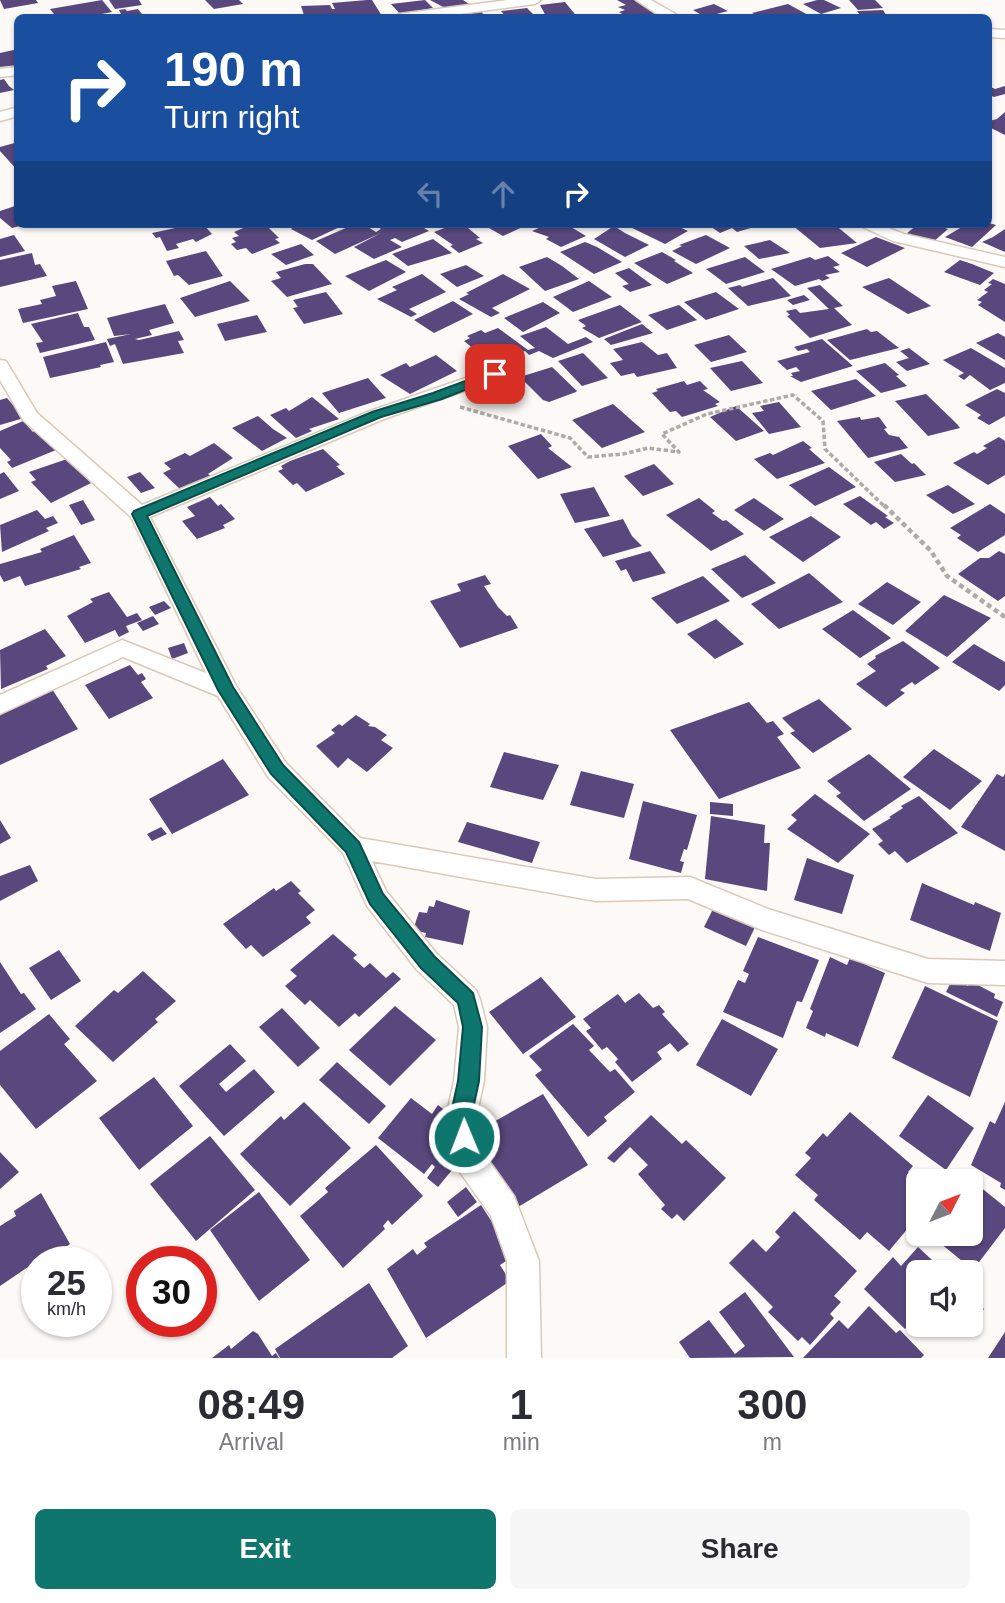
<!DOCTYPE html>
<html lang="en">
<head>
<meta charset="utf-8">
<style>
	:root { --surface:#fff; --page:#f7f7f7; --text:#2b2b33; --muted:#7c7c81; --accent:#0f766e }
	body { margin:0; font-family:Helvetica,sans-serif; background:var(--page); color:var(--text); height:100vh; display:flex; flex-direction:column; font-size:26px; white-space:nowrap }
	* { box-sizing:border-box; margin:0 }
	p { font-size:23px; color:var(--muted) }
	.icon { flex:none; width:38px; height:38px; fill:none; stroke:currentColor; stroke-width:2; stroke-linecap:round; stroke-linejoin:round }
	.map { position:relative; height:1358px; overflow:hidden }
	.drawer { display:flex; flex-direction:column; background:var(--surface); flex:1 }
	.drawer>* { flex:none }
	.top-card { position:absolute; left:14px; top:14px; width:978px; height:214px; border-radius:10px; box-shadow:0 2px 5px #0004; background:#1a4fa0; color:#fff; overflow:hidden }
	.needle { width:46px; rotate:48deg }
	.buttons { position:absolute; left:906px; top:1169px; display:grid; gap:14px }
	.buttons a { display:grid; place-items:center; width:77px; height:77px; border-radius:10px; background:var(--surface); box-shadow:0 2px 5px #0004; font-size:35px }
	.speed { position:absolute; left:21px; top:1246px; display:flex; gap:14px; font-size:35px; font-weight:700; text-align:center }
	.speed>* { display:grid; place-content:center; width:91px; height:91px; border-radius:50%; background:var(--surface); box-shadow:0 2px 5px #0004; line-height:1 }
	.speed small { font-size:18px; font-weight:400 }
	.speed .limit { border:10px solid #d22; background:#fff; color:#111 }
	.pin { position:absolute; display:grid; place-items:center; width:60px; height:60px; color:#fff; margin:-30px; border-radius:14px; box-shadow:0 4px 10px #0006 }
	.me { position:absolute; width:77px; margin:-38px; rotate:359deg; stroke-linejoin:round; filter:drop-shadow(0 0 5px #0008) }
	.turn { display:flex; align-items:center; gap:24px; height:147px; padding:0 35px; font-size:32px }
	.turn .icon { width:91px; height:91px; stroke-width:2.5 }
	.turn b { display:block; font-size:49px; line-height:60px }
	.lanes { display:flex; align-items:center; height:66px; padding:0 35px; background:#0003; justify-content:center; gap:35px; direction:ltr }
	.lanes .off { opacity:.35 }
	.eta { display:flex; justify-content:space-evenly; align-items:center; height:119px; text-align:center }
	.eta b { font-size:42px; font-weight:700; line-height:49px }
	.primary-button { display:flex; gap:14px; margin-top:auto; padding:14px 35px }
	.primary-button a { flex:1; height:80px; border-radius:10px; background:var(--accent); color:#fff; font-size:28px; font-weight:700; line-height:80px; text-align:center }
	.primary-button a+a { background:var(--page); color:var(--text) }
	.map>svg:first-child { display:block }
	.building { fill:#59487d }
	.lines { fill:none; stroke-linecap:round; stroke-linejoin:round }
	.minor-casing { stroke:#dbc9b8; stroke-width:3 }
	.path-far1 { stroke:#b0aaa6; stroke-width:3.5; stroke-dasharray:4.5 2.5; stroke-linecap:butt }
	.path { stroke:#b0aaa6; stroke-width:4.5; stroke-dasharray:5 3.5; stroke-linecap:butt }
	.minor { fill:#fff; fill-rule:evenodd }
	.route { fill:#0f766e; stroke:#0a4d48; stroke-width:2 }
</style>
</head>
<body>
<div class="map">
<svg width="1005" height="1358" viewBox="0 0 1005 1358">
	<rect width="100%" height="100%" fill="#fdf9f6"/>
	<path class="building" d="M0 0H36L38 3 4 9Z
		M102 0 112 12 81 18H57L50 9Z
		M109 0H139L142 5 115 9Z
		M205 0H239L243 4 214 9Z
		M367 0H372L382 16 305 18 301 6 330 5 332 9H335L332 3Z
		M425 0 433 8 400 14 391 4Z
		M430 0H463L472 6 447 9Z
		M617 0H634L665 18H632L624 15 619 12 625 10 618 7 626 5Z
		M817 0H824L841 8 821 14 803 4Z
		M849 0H875L883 8 858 10Z
		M565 2 578 18H547L540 5Z
		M714 4 728 11 705 17 693 10Z
		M788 4 810 16 761 18 752 13Z
		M527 8 537 18H507L501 11Z
		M125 9 127 11 138 9 145 18H123L119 10Z
		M480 10 484 15H479L481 18H445L443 15Z
		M883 10 888 18H862L857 11Z
		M18 49V65L0 67V53Z
		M4 79 9 86 14 90 0 93V80Z
		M989 86 995 89 1005 86V94L994 97 989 95Z
		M1005 112V135L989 127V121L997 119Z
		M18 142V171L0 151V147Z
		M18 205V224L24 225 12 228 0 218V211Z
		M989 223 996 225 972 247 945 237 967 224Z
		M194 224H203L212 234 196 242 193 239 176 244 179 248 167 251 160 237 156 238 152 233Z
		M253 224H265L279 238 275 239 280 243 252 254 246 248 237 250 231 244 236 242 232 238 239 236 234 232Z
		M297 224H346L312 240 291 229Z
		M355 224H363L376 232 381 229 373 224H417L429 231 402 242 395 238 390 240 402 247 374 259 354 247 381 233 335 254 316 241Z
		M455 224H464L470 228H468L480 238 476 239 483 243 459 253 450 246 453 245 434 232Z
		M482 224H529L503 236Z
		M548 224H566L586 236 561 247 546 239 549 237 532 231Z
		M624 224H673L688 231 665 244Z
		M707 224H760L761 225 737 232 732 228 720 233Z
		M834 224 857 243 820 248 792 225Z
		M918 224H932L948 229 932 243 906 234Z
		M614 226 625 233 649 245 625 257 594 239Z
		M1005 229V252L982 242 993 237Z
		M14 235 25 251 0 257V239Z
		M706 235 730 248 696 264 672 251 682 246 679 245Z
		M876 237 905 248 867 267 841 253Z
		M433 239 452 253 408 266 392 254Z
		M770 240 790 253 759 259 744 246Z
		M585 242 597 247 622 262 594 274 560 252Z
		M301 244 314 255 286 265 271 254Z
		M206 251 223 276 189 285 178 275 174 276 166 261Z
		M662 252 676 260 674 261 693 273 667 284 634 263Z
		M32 253 35 265 40 264 47 276 0 287V260Z
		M828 256 840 265 833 267 840 272 825 275 830 278 822 281 819 279 795 286 771 269 810 257 815 260Z
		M547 257 562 266 579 279 545 291 519 267Z
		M745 257 765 272 726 284 706 269Z
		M386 260 406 272 369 291 345 276Z
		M960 260 972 264 994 273 980 285 944 272Z
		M305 264H313L332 284 287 297 271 281 281 278 276 272Z
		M466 265 484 276 457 287 440 274Z
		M629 268 652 285 630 292 622 286 629 284 615 273Z
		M422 274 446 292 409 309 417 314 411 317 377 299 397 290 392 287Z
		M503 274 530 289 492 308 500 313 491 317 459 299 469 294 466 293Z
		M773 278 791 296 748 306 728 288 740 285 742 287Z
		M889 278 931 306 908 314 862 287Z
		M993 279 1005 284V322L978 305 982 302 977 300 988 292 984 290 992 284 988 283Z
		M76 281 88 309 23 323 18 309 42 304 40 300 56 296 52 286Z
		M230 281 250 301 195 317 180 298Z
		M589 281 612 297 573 312 553 297Z
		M820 285 843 306 834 308 852 325 810 338 787 316 790 315 786 311 796 309 800 313 829 309 807 288Z
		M326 292 343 314 304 324 293 308 298 307 293 300Z
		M716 292 739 309 706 320 684 302Z
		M804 295 810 300 793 305 787 300Z
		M453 301 473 314 434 333 414 320Z
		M543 302 560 313 523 332 504 318Z
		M165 304 174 323 149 330 152 335 135 339 139 340 179 331 184 340 178 341 184 353 123 364 115 344 110 346 107 339 131 334 114 336 107 318Z
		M620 305 642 322 599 338 582 328 586 326 578 320Z
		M679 305 697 320 667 330 648 315Z
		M78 313 84 327H89L95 340 40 353 36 343 43 342 31 324Z
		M257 315 267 332 225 341 217 324Z
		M642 324 653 333 611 345 604 339Z
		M546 327 568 344 586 337 593 342 553 358 539 351 529 355 525 351 506 359 497 353 485 358 464 341 470 338 467 336 481 330 485 333 498 328 528 350 535 348 520 336Z
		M867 329 871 332 877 331 899 348 850 360 827 340Z
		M998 333 1005 337V360L976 343Z
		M729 335 747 352 711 362 694 345Z
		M822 339 853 366 801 382 790 376H793L791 373 800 371 796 367 787 370 777 361 810 352 807 349 798 351 794 347Z
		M106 342 114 362 100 365 101 367 50 378 43 357Z
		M642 342 658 355 667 353 677 368 637 377 634 373 621 376 610 363 623 360 613 349Z
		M909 348 930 364 907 371 896 362 909 358 900 351Z
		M971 348 1005 368V383L990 390 970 375 964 380 958 376 964 373 943 360Z
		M583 353 608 378 582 386 558 361Z
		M436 355 457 371 410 394 380 375 406 363 410 367Z
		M742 361 763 383 731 391 710 368Z
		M885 363 899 375 896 376 907 386 881 393 856 371Z
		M552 367 577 391 576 392 549 402 543 400 520 377Z
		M368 378 386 398 339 413 322 393Z
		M856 379 876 396 831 410 811 391Z
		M684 381 687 385 700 381 708 389 703 390 720 402 715 404 718 406 682 417 676 411 670 412 652 393 658 391 656 389Z
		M997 389 1005 393V416L989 425 977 418 981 415 965 405Z
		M926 394 957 424 960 428 928 436 895 401Z
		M312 397 339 419 309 429 312 431 296 438 270 415 286 408 289 411Z
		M7 398 24 418 0 425V400Z
		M779 402 801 427 769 434 752 413 764 411 760 406Z
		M613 404 645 432 602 448 572 420Z
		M736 406 764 431 736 441 710 417Z
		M258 416 273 429 287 438 262 451 232 428Z
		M860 417 861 420 879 417 887 428 884 429 889 435 899 437 908 448 868 458 837 421Z
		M23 421 33 432 37 430 56 450 12 468 7 462 11 460 0 448V431Z
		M541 434 552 446 548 448 572 467 538 479 508 446Z
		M999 437 1005 441V475L988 485 953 463 974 452 977 454 987 448 983 446Z
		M803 441 812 448 809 449 825 463 777 479 754 459 770 453 773 455Z
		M214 443 233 458 208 474 211 476 182 491 163 473 171 469 164 463 185 453 190 456Z
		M323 449 340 465 336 466 345 474 306 492 297 483 293 485 278 471 283 469 281 466 290 461Z
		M901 454 912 464 914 463 926 475 895 482 874 462Z
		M67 459 91 483 51 503 31 482 36 480 29 472Z
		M654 464 674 484 643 496 624 476Z
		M829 467 856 487 815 506 789 485Z
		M4 472 19 491 0 499V474Z
		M140 472 155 488 141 493 127 477Z
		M948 485 975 504 953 514 926 495Z
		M594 487 610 516 575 523 560 494Z
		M860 496 888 516 885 517 894 523 884 529 876 522 871 525 843 504Z
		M210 497 218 506 221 504 235 519 223 525 225 528 197 539 182 521 195 516 187 507Z
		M699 498 715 511 712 513 723 521 726 520 744 534 711 551 666 515Z
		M754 498 784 519 764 531 734 510Z
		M83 500 95 520 81 525 69 505Z
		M990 504 1005 514V535L978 552 957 538 961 535 950 528Z
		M37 510 45 519 53 516 58 523 46 528 49 531 2 552 0 525Z
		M811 516 841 537 803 562 769 537Z
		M623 519 632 536 642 546 603 557 584 529Z
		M74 535 91 563 79 567 81 569 25 586 20 576 4 582 0 575V564L42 552 40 549Z
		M650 551 666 573 633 582 626 569 621 571 615 561Z
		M999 551 1005 554V596L998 601 958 574 980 558H989Z
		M745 555 776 583 742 598 711 569Z
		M809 573 843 602 779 629 751 604Z
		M485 575 491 584 484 586 498 607 507 616 510 615 518 628 460 648 430 601 461 591 457 584Z
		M703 576 730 601 677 624 651 598Z
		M887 582 921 602 893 625 858 604Z
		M109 592 127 617 137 613 142 620 126 626 129 632 119 637 115 630 85 643 67 616 93 602 90 599Z
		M944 595 991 618 947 657 905 631Z
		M164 601 171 608 155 615 149 607Z
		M853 610 891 638 860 658 822 629Z
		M153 616 159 624 143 631 137 623Z
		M716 619 744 644 715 659 687 634Z
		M45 629 66 656 46 666 48 669 1 689 0 650Z
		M903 641 940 668 915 685 912 682 900 690 905 693 886 707 856 684 876 671 867 664 876 658 875 656Z
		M184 643 188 653 172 659 168 648Z
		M974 644 1005 662V685L999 691 952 662Z
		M130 665 138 675 142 673 146 679 141 682 153 698 109 719 85 685Z
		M52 689 78 729 0 765V711Z
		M819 699 852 729 813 753 790 733 795 731 782 718Z
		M749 702 767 723 773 721 784 734 777 737 801 768 719 799 670 730Z
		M356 715 370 724 368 726 375 727 387 735 381 740 393 748 367 772 348 758 338 768 316 746 335 733 331 730 339 724 342 726Z
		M934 749 982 781 950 810 903 777Z
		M504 752 559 765 543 800 490 787Z
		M869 754 911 789 864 821 836 796 841 793 827 781Z
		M223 759 249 795 172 834 149 799Z
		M581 771 634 784 624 818 570 805Z
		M997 774 1003 777 1005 774V851L961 827Z
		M815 794 870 834 838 863 787 829 797 820 791 815Z
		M919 796 958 833 907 863 895 851 889 855 878 844 883 841 872 829 891 818 889 817 903 808 901 806Z
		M643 801 697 815 687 850 684 849 680 861 684 862 681 873 629 859Z
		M710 802 733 804V816L710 814Z
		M711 816 765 825 764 843H770L767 891 705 879Z
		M0 820 11 838 0 844Z
		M467 822 540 842 532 863 458 842Z
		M161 827 167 834 152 841 147 834Z
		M807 858 854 875 842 914 794 900Z
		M30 865 38 881 0 901V876Z
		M291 881 301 891 298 893 315 910 306 917 311 923 263 957 251 945 246 949 223 924 274 888 276 891Z
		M922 883 974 905 975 902 1001 913 990 951 910 920Z
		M436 900 470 911 463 945 425 937 426 933 413 930 419 912 427 913 429 906 434 907Z
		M714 907 756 925 746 946 704 927Z
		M333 934 357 955 353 958 364 968 370 963 386 978 393 972 401 979 359 1017 355 1013 339 1027 310 1000 305 1005 285 986 297 976 290 970Z
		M758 937 819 960 802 1002 797 1001 783 1038 723 1012 738 980 745 983 749 974 743 971Z
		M59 950 81 981 51 1000 29 968Z
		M830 957 847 965 850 958 885 973 858 1047 826 1033 825 1037 806 1028 813 1011 810 1009Z
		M0 962 21 994 24 993 36 1009 0 1033Z
		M143 971 176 1001 155 1019 158 1022 113 1062 75 1026 114 990 118 993Z
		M541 977 576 1017 523 1054 489 1012Z
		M953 978 968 986 970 981 995 994 994 998 1003 1002 997 1017 946 992Z
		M925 986 998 1021 970 1097 892 1058Z
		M639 993 653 1008 659 1005 665 1012 662 1014 689 1044 678 1052 670 1043 657 1052 662 1059 632 1082 615 1062 618 1059 607 1047 602 1050 586 1031 591 1028 583 1019 618 994 625 1003Z
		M395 1006 436 1040 390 1086 349 1050Z
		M282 1008 320 1048 298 1067 259 1027Z
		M49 1014 70 1039 64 1044 97 1081 36 1129 0 1085V1051Z
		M722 1019 778 1049 751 1096 696 1065Z
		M573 1024 594 1046 589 1050 610 1072 615 1069 635 1092 604 1117 607 1121 588 1137 535 1075 542 1070 529 1056Z
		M230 1044 246 1061 219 1084 226 1092 254 1069 275 1092 224 1136 179 1086Z
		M337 1062 386 1106 369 1124 319 1080Z
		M154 1077 193 1126 139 1170 99 1118Z
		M543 1094 588 1165 518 1207 474 1133Z
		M928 1095 974 1128 946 1170 899 1136Z
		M411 1098 432 1114 438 1105 447 1112 444 1115 450 1119 447 1133 450 1135 446 1141 459 1150 451 1160 457 1164 438 1187 427 1178 435 1167 432 1164 424 1174 378 1138Z
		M304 1102 351 1148 290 1206 240 1154 281 1116 284 1120Z
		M1005 1102V1190L1000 1187 1001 1183 971 1165 990 1121 995 1124Z
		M850 1112 913 1166 908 1172 919 1180 916 1191 919 1193V1215L889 1251 867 1232 860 1240 814 1200 818 1195 795 1175 811 1158 805 1153 823 1133 827 1137Z
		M651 1115 682 1144 686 1140 726 1178 684 1221 677 1214 672 1219 661 1209 665 1205 638 1174 648 1165 630 1147 614 1163 607 1158Z
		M210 1136 255 1190 196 1241 150 1184Z
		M376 1145 423 1196 392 1225 388 1220 383 1226 385 1229 343 1268 300 1216 328 1192 325 1188Z
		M0 1152 19 1172 0 1189Z
		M968 1177 1005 1207V1228L973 1270 929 1234H971V1181H964Z
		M466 1187 477 1202 458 1217 447 1202Z
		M259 1192 310 1260 259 1301 210 1230Z
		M41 1193 70 1244 45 1262H37L34 1269 31 1265 0 1286V1226L16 1216 14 1211Z
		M481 1205 514 1256 500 1265 510 1281 426 1338 387 1269 413 1249 417 1255 427 1247 424 1243Z
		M794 1211 857 1271 834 1296 841 1302 830 1314 834 1318 810 1345 802 1337 798 1341 768 1312 773 1307 729 1263 753 1239 766 1252 780 1237 775 1232Z
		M918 1247 945 1272H919V1318L916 1316 905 1329 864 1289 893 1257 901 1266Z
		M369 1283 408 1346 392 1358H280L275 1349Z
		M745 1292 794 1357 690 1358 679 1342 709 1320 735 1354 745 1346 719 1312Z
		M971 1297 984 1309 973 1322 971 1321Z
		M869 1306 896 1333 900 1330 924 1355 921 1358H803L839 1320 848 1329Z
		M925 1325H948L937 1337Z
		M253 1331 258 1334 272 1356 276 1353 279 1358H212L229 1345 231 1349Z
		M1005 1332V1358H988Z"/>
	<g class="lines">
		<g class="minor-casing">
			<path id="minor" d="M508 0H541L535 4 430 18H393L399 14Z
				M636 0H651L679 16 663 18Z
				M989 29 1005 30V38L989 37Z
				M18 67V75L0 77V69Z
				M18 107V116L0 121V112Z
				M856 224H878L904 234 1005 257V267L893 241Z
				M0 360 6 361 37 413 142 505 370 411 489 370H501L504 374 501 378 384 419 150 517 236 686 286 763 360 838 596 879 690 877 768 909 928 959 1005 961V985L928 983 762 930 688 899 596 901 372 861 386 891 437 954 476 990 480 999 487 1027 484 1081 476 1118 482 1151 514 1196 539 1261 541 1358H507V1261L491 1216 457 1168 446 1118 454 1081 459 1027 454 1005 417 970 367 906 343 853 268 777 218 696 123 657 0 714V695L122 640 206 673 131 517 23 420 0 380Z"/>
		</g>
		<path class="path-far1" d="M460 407 570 438 588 457 623 454 648 448 679 452 662 434 707 414 793 395 823 421 825 449 885 507"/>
		<path class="path" d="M884 505 931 551 947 576 1005 617"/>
		<use href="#minor" class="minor"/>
	</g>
	<path class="route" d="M495 370 500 371V376L442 399 381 417 147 516 233 687 283 765 359 842 383 894 434 956 473 993 482 1027 479 1081 471 1118 475 1137 472 1145 464 1148 457 1145 450 1118 458 1081 463 1027 458 1003 421 968 370 904 346 852 271 774 218 690 132 514 134 511 372 412 433 393Z"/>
</svg>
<div class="buttons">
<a><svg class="needle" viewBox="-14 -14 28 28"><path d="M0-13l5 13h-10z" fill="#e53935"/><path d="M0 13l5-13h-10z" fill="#7c7c81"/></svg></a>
<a><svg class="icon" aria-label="sound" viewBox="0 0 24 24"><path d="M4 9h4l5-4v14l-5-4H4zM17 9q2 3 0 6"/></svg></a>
</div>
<div class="speed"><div>25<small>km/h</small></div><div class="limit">30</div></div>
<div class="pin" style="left:495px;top:374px;background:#d93025"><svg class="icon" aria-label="arrive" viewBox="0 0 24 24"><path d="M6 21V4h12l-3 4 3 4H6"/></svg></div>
<svg class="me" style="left:464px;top:1137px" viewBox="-20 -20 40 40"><circle r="17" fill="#0f766e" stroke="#fff" stroke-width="3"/><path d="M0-11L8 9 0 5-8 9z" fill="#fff"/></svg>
<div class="top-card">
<div class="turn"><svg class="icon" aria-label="right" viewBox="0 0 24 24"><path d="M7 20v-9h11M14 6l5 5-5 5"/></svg><div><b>190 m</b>Turn right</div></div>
<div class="lanes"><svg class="icon off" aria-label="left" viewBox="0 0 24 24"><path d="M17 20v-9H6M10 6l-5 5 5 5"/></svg><svg class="icon off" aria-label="ahead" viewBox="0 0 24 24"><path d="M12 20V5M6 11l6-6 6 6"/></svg><svg class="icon" aria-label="right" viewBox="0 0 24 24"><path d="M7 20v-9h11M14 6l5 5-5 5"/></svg></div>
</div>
</div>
<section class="drawer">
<div class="eta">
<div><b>08:49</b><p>Arrival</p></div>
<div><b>1</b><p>min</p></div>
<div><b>300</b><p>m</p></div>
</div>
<div class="primary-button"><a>Exit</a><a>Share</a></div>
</section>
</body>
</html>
